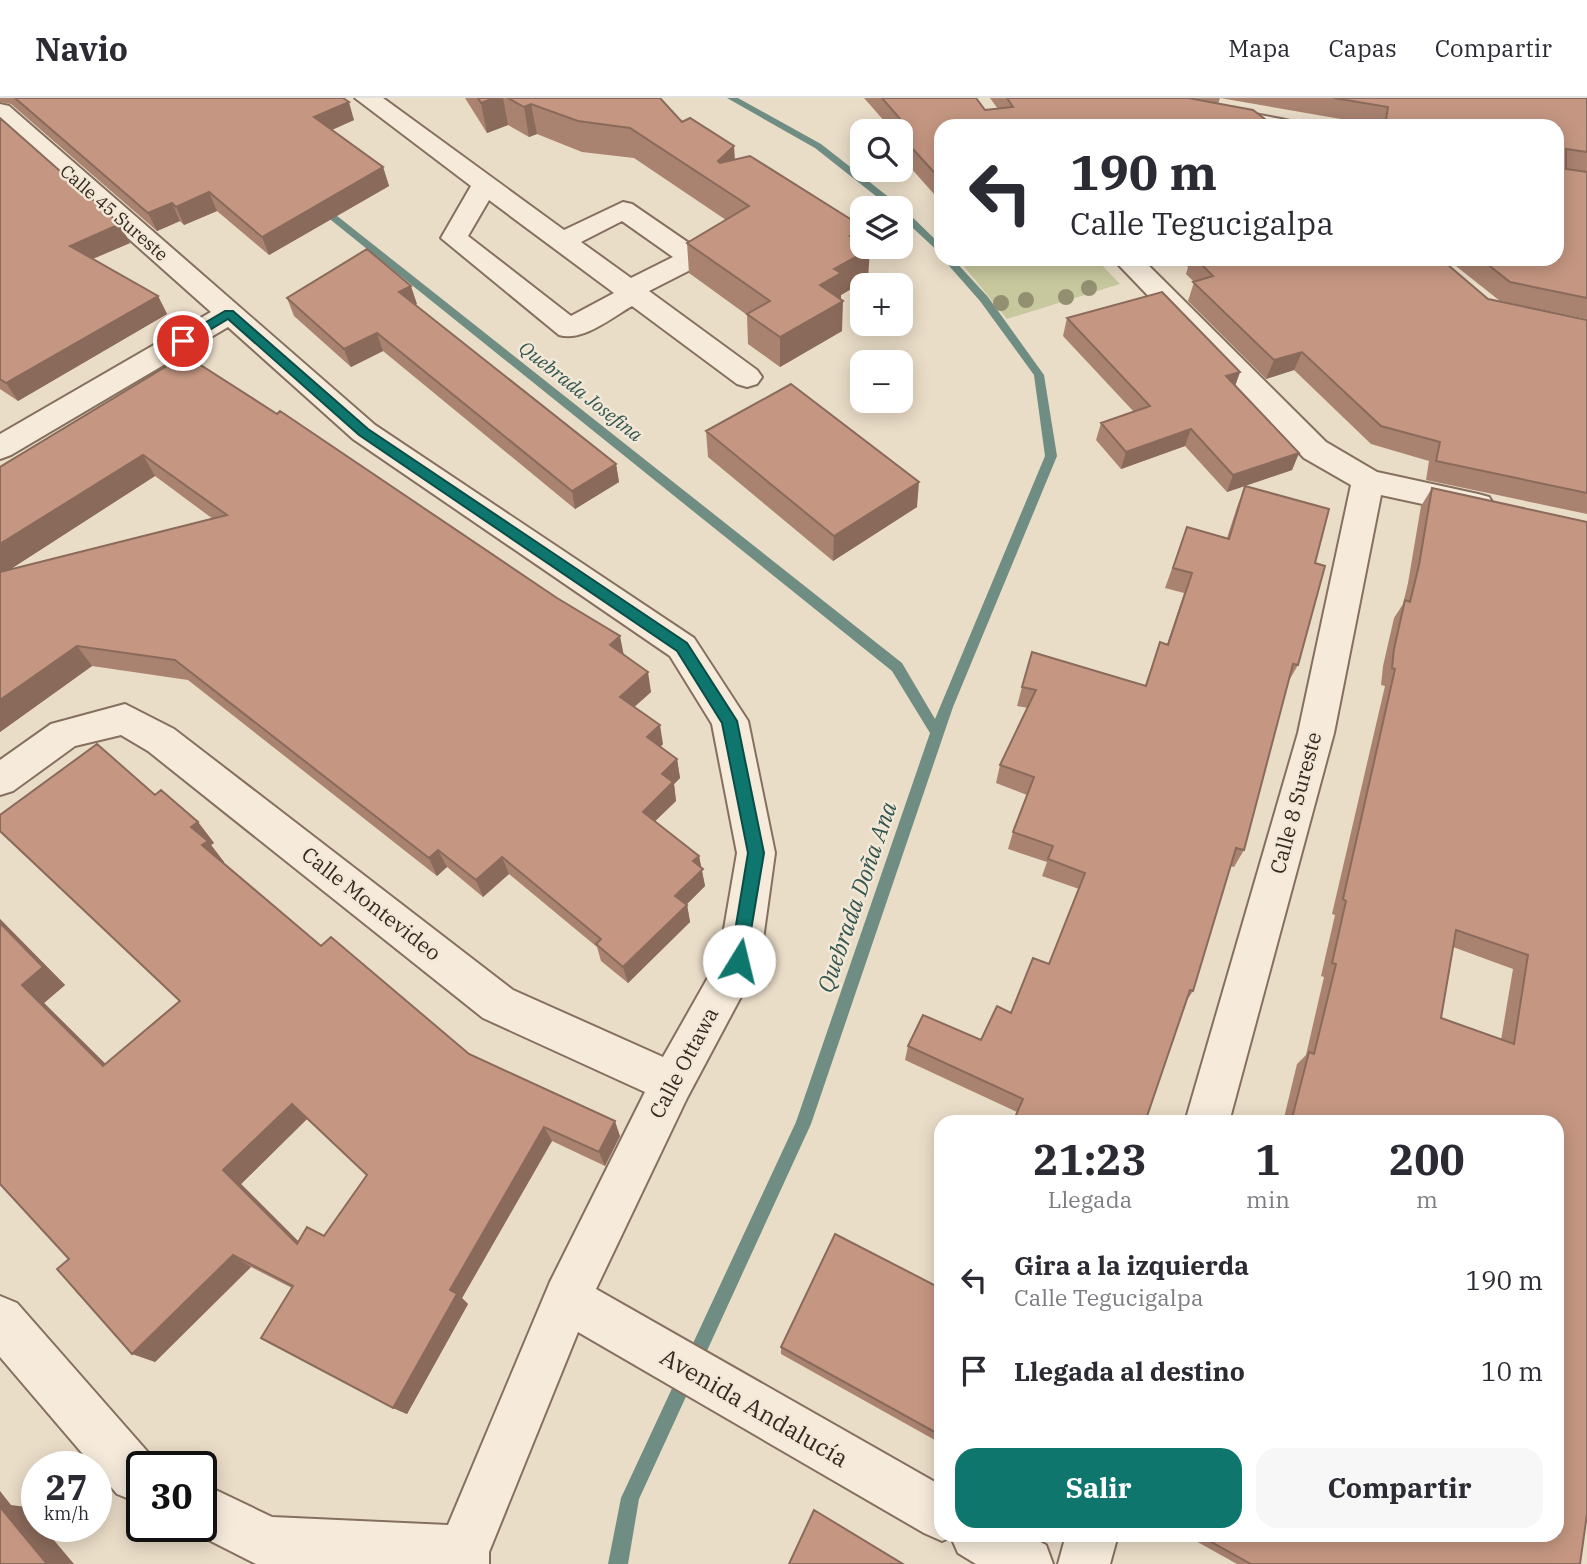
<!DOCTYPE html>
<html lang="es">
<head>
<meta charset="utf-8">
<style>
	:root { --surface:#fff; --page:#f7f7f7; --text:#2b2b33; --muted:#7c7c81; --line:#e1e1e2; --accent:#0f766e }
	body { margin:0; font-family:"IBM Plex Serif",serif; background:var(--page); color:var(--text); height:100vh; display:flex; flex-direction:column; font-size:26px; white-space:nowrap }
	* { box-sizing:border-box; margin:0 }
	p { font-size:23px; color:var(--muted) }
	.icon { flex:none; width:38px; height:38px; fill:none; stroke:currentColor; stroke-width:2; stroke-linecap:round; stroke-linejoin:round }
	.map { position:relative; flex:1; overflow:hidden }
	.sheet { position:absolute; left:934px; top:1017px; width:630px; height:427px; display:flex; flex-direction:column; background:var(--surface); border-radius:21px; box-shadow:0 4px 18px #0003 }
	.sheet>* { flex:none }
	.guide { position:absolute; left:934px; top:21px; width:630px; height:147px; border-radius:21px; box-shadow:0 4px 18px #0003; background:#fff; color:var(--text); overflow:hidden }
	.controls { position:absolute; left:850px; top:21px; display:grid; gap:14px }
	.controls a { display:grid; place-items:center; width:63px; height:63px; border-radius:14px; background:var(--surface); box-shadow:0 4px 18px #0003; font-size:35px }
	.speed { position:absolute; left:21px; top:1353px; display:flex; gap:14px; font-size:35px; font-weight:700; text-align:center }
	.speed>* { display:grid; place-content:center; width:91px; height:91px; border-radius:50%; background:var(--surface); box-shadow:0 4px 18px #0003; line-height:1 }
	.speed small { font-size:18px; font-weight:400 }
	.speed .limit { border:4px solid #111; border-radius:10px; background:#fff; color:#111 }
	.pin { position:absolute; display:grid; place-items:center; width:60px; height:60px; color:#fff; margin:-30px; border:4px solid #fff; border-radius:50%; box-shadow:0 2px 7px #0007 }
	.me { position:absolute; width:77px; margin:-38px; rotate:9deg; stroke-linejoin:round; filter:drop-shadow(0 0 5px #0008) }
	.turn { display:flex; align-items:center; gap:24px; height:147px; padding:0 21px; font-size:32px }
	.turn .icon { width:91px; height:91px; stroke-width:2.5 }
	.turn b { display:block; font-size:49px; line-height:60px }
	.eta { display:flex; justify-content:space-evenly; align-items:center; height:119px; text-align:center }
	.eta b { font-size:42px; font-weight:800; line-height:49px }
	.button { display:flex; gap:14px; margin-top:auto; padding:14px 21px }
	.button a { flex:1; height:80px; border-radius:21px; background:var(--accent); color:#fff; font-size:28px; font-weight:800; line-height:80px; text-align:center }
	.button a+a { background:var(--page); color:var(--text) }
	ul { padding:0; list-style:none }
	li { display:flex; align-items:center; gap:21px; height:91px; padding:0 21px }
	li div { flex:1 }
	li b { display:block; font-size:26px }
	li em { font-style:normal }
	header { display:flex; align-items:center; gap:42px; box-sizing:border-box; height:98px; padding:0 35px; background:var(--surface); border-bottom:2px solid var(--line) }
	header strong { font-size:33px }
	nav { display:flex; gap:38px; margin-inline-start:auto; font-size:24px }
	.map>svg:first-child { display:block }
	.green { fill:#c7c89d }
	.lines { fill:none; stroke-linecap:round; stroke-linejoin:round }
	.stream { fill:#708d83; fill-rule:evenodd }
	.minor-casing { stroke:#856f5f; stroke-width:4 }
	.minor { fill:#f6ebdb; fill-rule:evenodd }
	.tree { fill:#939071 }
	.wall { fill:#a98270; fill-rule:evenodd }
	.shaded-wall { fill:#8a6a5b }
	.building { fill:#c59782; stroke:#8a6a5b; stroke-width:2; fill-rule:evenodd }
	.route { fill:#0f766e; stroke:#0a4d48; stroke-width:2 }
	.labels { text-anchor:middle; stroke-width:5; stroke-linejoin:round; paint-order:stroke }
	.far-street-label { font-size:18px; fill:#372921; stroke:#f2e8d7 }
	.far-water-label { font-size:19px; font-style:italic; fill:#32554f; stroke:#f2e8d7 }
	.street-label { font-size:21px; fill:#372921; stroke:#f2e8d7 }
	.water-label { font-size:23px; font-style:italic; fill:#32554f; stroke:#f2e8d7 }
	.near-street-label { font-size:24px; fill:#372921; stroke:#f2e8d7 }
</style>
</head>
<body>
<header>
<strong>Navio</strong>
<nav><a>Mapa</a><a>Capas</a><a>Compartir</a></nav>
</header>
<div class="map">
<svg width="1587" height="1466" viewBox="0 0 1587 1466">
	<rect width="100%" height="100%" fill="#eaddc8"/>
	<path class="green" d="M975 161H1096L1120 186 1007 221 962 166Z"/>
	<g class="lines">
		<path class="stream" d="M727 0H738L821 46 904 111 942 148V157L901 119V110H891L815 50Z
			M316 106H322L902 565 935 621 1045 358 1034 277 980 203 943 161H953L988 199 1044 277 1057 358 953 609 811 1026 639 1401 628 1466H608L621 1400 796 1024 930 635 892 573 316 110Z"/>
		<g class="minor-casing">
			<path id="minor" d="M355 0H383L564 132 623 104 632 106 702 154 706 160 702 166 649 193 757 272 762 279 757 286 747 289 737 286 632 208C611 220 583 244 559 237L441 140 471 88ZM489 102 614 195 571 218 468 138ZM622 123 673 159 631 180 581 144Z
				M1118 0H1169L1281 21 1290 23 1293 28H1241L1130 7 1121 5Z
				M0 6 9 8 375 327 694 540 748 623 775 755 760 863 687 1000 596 1191 942 1388V1437H1027L1046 1447 1053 1466H976L958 1455 951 1439 942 1443 924 1435 578 1234 489 1454V1466H256L183 1429 201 1428V1385L272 1419 448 1427 550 1184 645 994 483 920 148 653 121 637 75 648 13 693 0 697V662L51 626 125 606 174 631 513 892 663 959 719 860 737 755 712 626 670 558 353 341 228 229 11 357 0 361V336L211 214 0 26Z
				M1113 161H1142L1326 344 1377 374 1478 396 1489 399 1494 407 1489 415 1478 418 1381 397 1334 635 1229 1024H1185L1298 635 1351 387 1304 360Z
				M0 1198 17 1205 153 1360 160 1363 162 1368H142V1406L117 1396 0 1259Z
				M1066 1437H1118L1110 1466H1058Z"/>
		</g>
		<use href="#minor" class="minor"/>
	</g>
	<g class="tree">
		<circle cx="1089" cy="190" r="8"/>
		<circle cx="1066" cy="199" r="8"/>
		<circle cx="1026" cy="202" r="8"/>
		<circle cx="1001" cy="205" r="8"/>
	</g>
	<path class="wall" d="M0 0H343L354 22 332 32 383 69 389 88 269 157 217 113 184 127 180 123 157 133 11 6 0 4Z
		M465 0H660L682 24 734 48 735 62 863 149 868 181 841 197 842 233 780 269 748 246 747 217 689 175 687 145 726 122 634 60 582 54 537 36 529 39 508 27 487 35Z
		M864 0H976L985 12 998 11 990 0H1587V221L1500 203 1447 161H1558V28H1381L1220 0 1218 6 942 28V105L901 59V33H893Z
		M0 20 130 145 93 161 158 198 167 216 18 303 0 291Z
		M1180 161H1441L1488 201 1587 222V416L1426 382 1429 363 1371 346 1294 272 1266 281 1188 203 1194 184 1186 176 1188 169Z
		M287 200 417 206 415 207 616 366 619 384 575 411 383 253 351 269 294 218Z
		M1067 220 1240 274 1235 288 1299 355 1292 372 1227 394 1185 348 1121 371 1096 342 1101 325 1134 314 1063 238Z
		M185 257 624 557 651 594 634 609 663 646 660 649 677 661 680 680 674 686 676 703 655 723 699 758 705 788 687 806 690 824 628 885 601 863 597 849 509 776 483 799 447 769 437 778 188 582 92 568 0 634V369ZM155 378 213 421 9 472Z
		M706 333 917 409 833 463 708 359Z
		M1245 388 1315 465 1298 567 1287 586 1244 752 1234 769 1230 768 1193 893 1185 905 1017 1014 905 962 908 948 981 942 1011 915 1049 866 1079 791 1042 778 1047 764 1008 751 1013 734 1027 697 996 685 1000 667 1028 610 1017 608 1022 589 1145 587 1160 544 1167 546 1184 495 1165 490 1187 429 1227 440 1237 409Z
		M1432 390 1587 424 1580 1466H1237L1185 1437H1558V1024H1283L1297 966 1306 957 1324 879 1321 878 1335 817 1332 816 1385 588 1381 587 1383 568 1394 520 1403 506 1408 485 1421 408ZM1453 849 1513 871 1501 942 1441 920Z
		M155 697 198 724 214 745 211 747 224 764 223 765 321 848 469 956 620 1038 605 1068 552 1043 462 1200 468 1206 407 1316 393 1310 292 1190 251 1169 155 1264 69 1161 0 1086V821L65 887 44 905 105 966 179 903ZM307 1021 367 1077 324 1138 298 1143 241 1086Z
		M942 1191V1346L781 1256V1249Z"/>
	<path class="shaded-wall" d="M494 0H503L508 27 487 35 481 5Z
		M349 4 354 22 320 37 314 19Z
		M531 6 537 36 529 39 524 9Z
		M734 48 735 78 718 63Z
		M383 69 389 88 269 157 262 139Z
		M209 94 217 113 184 127 176 109Z
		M172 105 180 123 157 133 148 115Z
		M120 126 130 145 80 166 70 148Z
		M863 131V149L870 151 868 181 841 197 840 205 843 203 842 233 780 269V239L834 171 850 138Z
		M411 188 417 206 404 212 399 194Z
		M158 198 167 216 18 303 6 285Z
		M377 235 383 253 351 269 344 251Z
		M1302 254 1294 272 1266 281 1274 262Z
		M1240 274 1234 291 1226 278Z
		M1191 331 1185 348 1121 371 1126 354Z
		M1299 355 1292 372 1227 394 1233 377Z
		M143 357 155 378 0 478V446Z
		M616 366 619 384 575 411 572 393Z
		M919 384 917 409 833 463 834 438Z
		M620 538 624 558 610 547Z
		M77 548 92 568 0 634V602Z
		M648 574 651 594 623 619 620 599Z
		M660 627 663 646 650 659 647 639Z
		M677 661 680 680 674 686 676 703 646 732 643 714 662 676Z
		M198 724 214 745 211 747 224 764 218 768 202 747 191 729Z
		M438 752 447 769 437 778 429 760Z
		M699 758 705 788 678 815 675 798 693 763Z
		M502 759 509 776 483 799 476 782Z
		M687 807 690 824 628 885 623 869Z
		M0 821 65 887 44 905 124 984 103 968 22 887 0 825Z
		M292 1006 307 1021 241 1086 313 1158 297 1146 223 1072Z
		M615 1023 620 1038 605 1068 599 1054Z
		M544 1029 552 1043 462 1200 468 1206 407 1316 393 1310 450 1192Z
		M233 1157 251 1169 155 1264 132 1256Z
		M0 1393 11 1407 26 1409 37 1422V1428H42L74 1466H47L0 1415Z"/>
	<path class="building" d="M15 0H343L349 4 314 19 383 69 262 139 209 94 176 109 172 105 148 115Z
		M478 0H494L481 5Z
		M508 0H660L682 24 690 20 734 48 718 63 720 65 750 58 863 129V131L850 138 863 146V149H867L870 151 834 171 841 175 820 187 843 203 780 239 747 216 770 203 687 145 749 108 630 30 578 23 531 6 524 9Z
		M882 0H976L985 12 1013 9 1007 0H1188L1253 12 1274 28H942V83L901 38V33H897L895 32 907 29Z
		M1334 0H1587V54L1566 51V71L1587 74V200L1510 184 1481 161H1558V28H1385L1388 9Z
		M0 20 120 126 70 148 158 198 6 285 0 281Z
		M367 151 411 188 399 194 616 366 572 393 377 235 344 251 287 200Z
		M1196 161H1441L1488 201 1587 222V395L1436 363 1440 344 1381 328 1302 254 1274 262 1193 184 1213 178Z
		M1162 194 1240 274 1226 278 1299 355 1233 377 1191 331 1126 354 1101 325 1150 308 1067 220Z
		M185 257 277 316 280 313 557 500 620 538 610 547 648 574 620 599 660 627 647 639 677 661 662 676 673 684 643 714 699 758 693 763 703 771 675 798 687 807 623 869 596 846 601 841 502 759 476 782 438 752 429 760 175 562 77 548 0 602V474L227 417 143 357 0 446V369Z
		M791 286 919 384 834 438 706 333Z
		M1245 388 1329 411 1315 465 1325 468 1298 567 1293 566 1244 752 1236 750 1193 893 1190 892 1145 1024H1013L1023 1001 908 948 923 917 981 942 997 908 1011 915 1033 860 1049 866 1085 775 1048 761 1053 748 1013 734 1034 679 1000 667 1036 592 1022 589 1032 554 1146 588 1160 544 1168 547 1192 475 1173 470 1187 429 1229 441Z
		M1432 390 1587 424V1416L1580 1466H1251L1199 1437H1558V1024H1291L1309 954 1314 956 1336 866 1332 865 1346 803 1343 801 1395 571 1392 570 1394 551 1405 502 1410 504 1419 467ZM1456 832 1528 857 1514 946 1441 920Z
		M97 646 155 697 161 692 198 724 191 729 208 743 202 747 321 848 331 839 469 956 615 1023 599 1054 544 1029 450 1192 457 1196 393 1310 261 1240 293 1188 233 1157 132 1256 57 1171 69 1161 0 1086V825L43 869 22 887 103 968 180 903 0 733V717ZM292 1006 367 1077 324 1138 307 1129 297 1146 223 1072Z
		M835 1136 942 1191V1338L781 1249Z
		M0 1409 47 1466H0Z
		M814 1412 903 1466H789Z"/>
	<path class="route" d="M225 213H233L368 331 687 545 737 623 764 755 745 868 739 871 730 863 748 755 722 625 677 553 359 337 228 221 188 245H179V240Z"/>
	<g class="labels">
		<g class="far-street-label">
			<text transform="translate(114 115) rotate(41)" y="6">Calle 45 Sureste</text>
		</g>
		<g class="far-water-label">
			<text transform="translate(581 293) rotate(38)" y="7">Quebrada Josefina</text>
		</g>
		<g class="street-label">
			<text transform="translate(1296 705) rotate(-75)" y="7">Calle 8 Sureste</text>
			<text transform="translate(371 806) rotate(38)" y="7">Calle Montevideo</text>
			<text transform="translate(684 965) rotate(-62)" y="7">Calle Ottawa</text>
		</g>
		<g class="water-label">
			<text transform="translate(857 799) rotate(-71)" y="8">Quebrada Doña Ana</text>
		</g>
		<g class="near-street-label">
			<text transform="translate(754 1310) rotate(30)" y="8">Avenida Andalucía</text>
		</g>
	</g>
</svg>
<div class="controls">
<a><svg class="icon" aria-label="search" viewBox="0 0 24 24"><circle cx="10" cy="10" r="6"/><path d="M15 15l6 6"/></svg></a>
<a><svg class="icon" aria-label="layers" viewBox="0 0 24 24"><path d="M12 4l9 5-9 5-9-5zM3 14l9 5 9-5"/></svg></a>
<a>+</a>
<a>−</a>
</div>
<div class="speed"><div>27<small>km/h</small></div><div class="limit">30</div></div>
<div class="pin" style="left:183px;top:243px;background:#d93025"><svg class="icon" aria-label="arrive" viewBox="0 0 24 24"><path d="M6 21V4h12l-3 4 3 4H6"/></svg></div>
<svg class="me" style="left:739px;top:863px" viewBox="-20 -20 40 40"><circle r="19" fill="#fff"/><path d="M0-13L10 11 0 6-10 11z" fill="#0f766e"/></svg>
<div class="guide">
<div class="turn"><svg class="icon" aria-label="left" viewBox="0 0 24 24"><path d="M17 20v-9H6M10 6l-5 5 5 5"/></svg><div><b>190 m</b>Calle Tegucigalpa</div></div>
</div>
<section class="sheet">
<div class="eta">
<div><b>21:23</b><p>Llegada</p></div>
<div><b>1</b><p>min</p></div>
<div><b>200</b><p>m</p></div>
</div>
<ul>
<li><svg class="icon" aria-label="left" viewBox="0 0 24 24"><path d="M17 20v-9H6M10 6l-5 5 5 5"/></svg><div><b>Gira a la izquierda</b><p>Calle Tegucigalpa</p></div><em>190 m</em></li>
<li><svg class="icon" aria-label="arrive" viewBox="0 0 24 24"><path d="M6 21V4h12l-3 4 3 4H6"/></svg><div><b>Llegada al destino</b></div><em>10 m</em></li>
</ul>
<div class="button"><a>Salir</a><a>Compartir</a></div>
</section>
</div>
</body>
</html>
